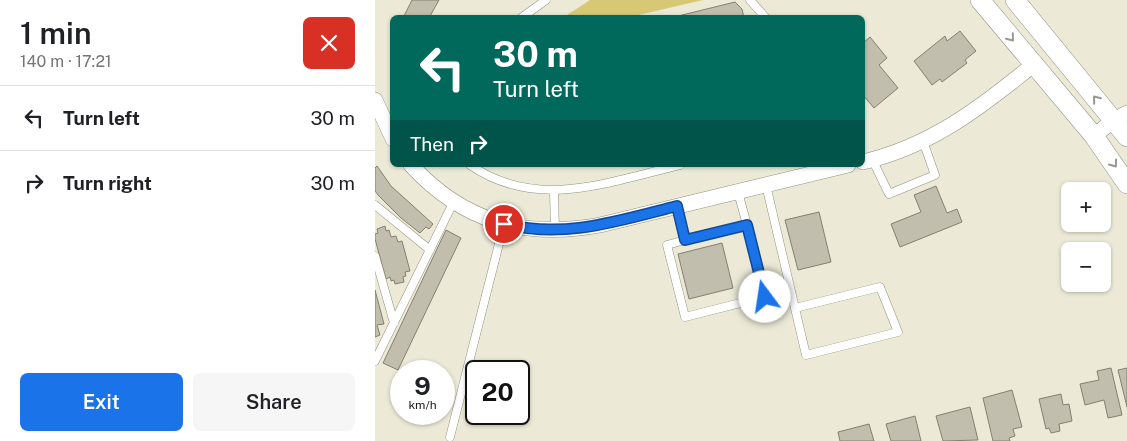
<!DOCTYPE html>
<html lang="en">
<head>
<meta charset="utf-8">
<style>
	:root { --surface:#fff; --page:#f6f6f6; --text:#202124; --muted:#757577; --line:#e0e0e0; --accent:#1a73e8 }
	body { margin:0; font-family:"Public Sans",sans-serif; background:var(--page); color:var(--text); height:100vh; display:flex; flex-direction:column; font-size:19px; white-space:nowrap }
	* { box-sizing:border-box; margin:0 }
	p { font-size:16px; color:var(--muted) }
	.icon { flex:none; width:28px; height:28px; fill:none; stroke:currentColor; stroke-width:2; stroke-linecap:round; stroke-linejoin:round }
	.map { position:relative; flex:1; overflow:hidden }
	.sheet { display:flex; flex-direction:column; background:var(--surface); width:375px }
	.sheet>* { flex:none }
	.banner { position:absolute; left:15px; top:15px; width:475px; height:152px; border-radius:8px; box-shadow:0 1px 4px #0004; background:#00695c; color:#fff; overflow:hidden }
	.controls { position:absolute; left:686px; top:182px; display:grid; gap:10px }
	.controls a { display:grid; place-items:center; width:50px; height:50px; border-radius:8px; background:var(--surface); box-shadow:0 1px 4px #0004; font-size:25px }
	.speed { position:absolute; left:15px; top:360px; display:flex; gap:10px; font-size:25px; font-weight:700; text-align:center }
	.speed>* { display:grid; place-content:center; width:65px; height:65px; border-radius:50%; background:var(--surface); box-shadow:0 1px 4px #0004; line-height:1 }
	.speed small { font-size:12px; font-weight:400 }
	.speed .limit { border:2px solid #111; border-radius:8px; background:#fff; color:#111 }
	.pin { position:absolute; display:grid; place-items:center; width:42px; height:42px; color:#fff; margin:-21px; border:2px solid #fff; border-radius:50%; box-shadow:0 1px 5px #0007 }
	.me { position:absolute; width:55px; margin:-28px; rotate:346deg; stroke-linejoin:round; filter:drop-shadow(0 0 4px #0008) }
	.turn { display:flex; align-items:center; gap:18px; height:105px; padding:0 20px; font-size:22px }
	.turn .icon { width:65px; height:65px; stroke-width:2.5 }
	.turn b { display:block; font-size:35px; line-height:42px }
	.then { display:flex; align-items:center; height:48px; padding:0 20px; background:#0003; gap:10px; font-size:19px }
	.round { display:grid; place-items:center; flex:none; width:52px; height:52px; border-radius:8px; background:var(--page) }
	.head { display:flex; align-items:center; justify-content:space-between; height:85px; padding:0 20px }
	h1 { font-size:30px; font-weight:600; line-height:38px }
	.primary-button { display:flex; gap:10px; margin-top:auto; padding:10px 20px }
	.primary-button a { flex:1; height:58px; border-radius:8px; background:var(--accent); color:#fff; font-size:20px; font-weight:600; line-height:58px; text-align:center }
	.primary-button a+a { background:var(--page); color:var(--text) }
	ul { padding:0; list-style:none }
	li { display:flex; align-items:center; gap:15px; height:65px; padding:0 20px; border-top:1px solid var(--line) }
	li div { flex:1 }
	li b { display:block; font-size:19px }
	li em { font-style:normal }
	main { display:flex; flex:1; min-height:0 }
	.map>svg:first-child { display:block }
	.green { fill:#d7c974 }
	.building { fill:#c1bead; stroke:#838070 }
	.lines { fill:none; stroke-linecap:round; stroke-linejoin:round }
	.service-casing { stroke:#939180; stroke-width:9 }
	.minor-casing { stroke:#939180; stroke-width:16 }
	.tertiary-casing { stroke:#939180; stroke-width:20 }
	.service { stroke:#fff; stroke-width:8 }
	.minor { stroke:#fff; stroke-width:15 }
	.tertiary { stroke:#fff; stroke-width:19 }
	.oneway { stroke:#979794 }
	.route-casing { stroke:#114b97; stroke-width:12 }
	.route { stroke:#1a73e8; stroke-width:9 }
</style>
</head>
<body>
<main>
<section class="sheet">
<div class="head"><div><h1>1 min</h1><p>140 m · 17:21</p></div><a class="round" style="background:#d93025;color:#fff"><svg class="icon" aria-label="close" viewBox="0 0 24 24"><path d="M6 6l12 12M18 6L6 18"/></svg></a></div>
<ul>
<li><svg class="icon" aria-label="left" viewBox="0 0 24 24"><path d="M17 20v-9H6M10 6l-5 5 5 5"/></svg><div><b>Turn left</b></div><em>30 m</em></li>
<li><svg class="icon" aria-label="right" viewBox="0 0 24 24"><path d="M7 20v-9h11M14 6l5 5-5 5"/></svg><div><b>Turn right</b></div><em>30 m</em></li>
</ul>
<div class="primary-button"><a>Exit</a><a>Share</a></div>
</section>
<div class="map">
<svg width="752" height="441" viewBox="0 0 752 441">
	<rect width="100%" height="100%" fill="#ecead7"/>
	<path class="green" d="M215 0H328L255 17H189Z"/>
	<path class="building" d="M37 0H64L54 18H28Z
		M360 2 367 9 369 18H295Z
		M585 31 601 51 590 60 592 63 567 82 565 79 557 85 539 61 570 36 572 41Z
		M495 37 512 58 504 65 523 88 499 108 488 95V43Z
		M2 166 16 186 58 224 54 229 51 227 45 233 26 218 4 196 0 191V168Z
		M561 186 572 213 582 209 587 222 525 247 516 224 546 212 539 195Z
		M444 212 456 262 423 270 410 220Z
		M10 226 11 231 14 230 16 237 21 236 23 242 27 241 35 271 30 272 31 276 28 277 29 282 20 284 19 280 16 281 15 277 11 279 0 239V234L3 233 2 229Z
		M71 230 86 238 23 370 8 363Z
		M347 243 358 288 314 299 303 254Z
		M0 290 9 324 2 325 5 335 0 337Z
		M736 368 747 415 733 418 729 400 710 405 705 384 724 380 722 371Z
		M752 368V407L743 370Z
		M637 390 647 427 638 429 640 436 634 438 635 441H618L608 398Z
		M686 394 688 405 694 404 697 421 684 424 685 431 676 433 674 428 671 429 664 399Z
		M595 407 603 440 568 441 561 416Z
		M540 416 546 441H516L511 424Z
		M494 424 499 441H465L463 432Z"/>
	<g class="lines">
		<g class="service-casing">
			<path id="service" d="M375 0 391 18
				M146 18 171 0
				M497 159 514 194 560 175 548 141
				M95 165C162 211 234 182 305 165
				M391 185C404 242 418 298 431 355L523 332 505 287 420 308
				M179 191 180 231
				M363 192 372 225
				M0 205 55 250
				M302 206 310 240 292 245 310 317 389 297 372 225 310 240
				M0 256 19 323
				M0 361 79 201
				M75 437 129 224"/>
		</g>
		<g class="minor-casing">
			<path id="minor" d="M0 100 18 139
				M719 136 739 120 752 113
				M488 162C556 146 605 108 658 65
				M36 165C88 222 150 239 225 225L473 165"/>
		</g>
		<g class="tertiary-casing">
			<path id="tertiary" d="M605 0 719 136 752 184
				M640 0 752 137"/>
		</g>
		<use href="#service" class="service"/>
		<use href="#minor" class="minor"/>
		<use href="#tertiary" class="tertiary"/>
	</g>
	<defs><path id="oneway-chevron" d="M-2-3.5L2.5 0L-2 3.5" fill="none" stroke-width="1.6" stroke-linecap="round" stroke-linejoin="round" transform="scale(1.25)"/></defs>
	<g class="oneway">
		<use href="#oneway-chevron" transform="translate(636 38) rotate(51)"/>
		<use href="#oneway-chevron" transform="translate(721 99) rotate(-129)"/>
		<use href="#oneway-chevron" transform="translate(739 164) rotate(54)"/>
	</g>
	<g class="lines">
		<g class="route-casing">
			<path id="route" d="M129 224C189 239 243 221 302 206L310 240 372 225 390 297"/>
		</g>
		<use href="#route" class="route"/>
	</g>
</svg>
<div class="controls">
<a>+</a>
<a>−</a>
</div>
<div class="speed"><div>9<small>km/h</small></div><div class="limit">20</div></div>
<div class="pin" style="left:129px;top:224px;background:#d93025"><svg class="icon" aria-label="arrive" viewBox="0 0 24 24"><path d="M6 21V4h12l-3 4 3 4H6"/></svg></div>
<svg class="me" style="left:390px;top:297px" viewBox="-20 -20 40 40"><circle r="19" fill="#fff"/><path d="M0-13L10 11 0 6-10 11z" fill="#1a73e8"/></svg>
<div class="banner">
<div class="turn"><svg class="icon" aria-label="left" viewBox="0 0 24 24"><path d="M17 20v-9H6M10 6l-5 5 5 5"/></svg><div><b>30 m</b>Turn left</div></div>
<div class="then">Then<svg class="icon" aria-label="right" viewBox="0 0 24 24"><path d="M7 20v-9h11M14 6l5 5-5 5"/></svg></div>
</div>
</div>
</main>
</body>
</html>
